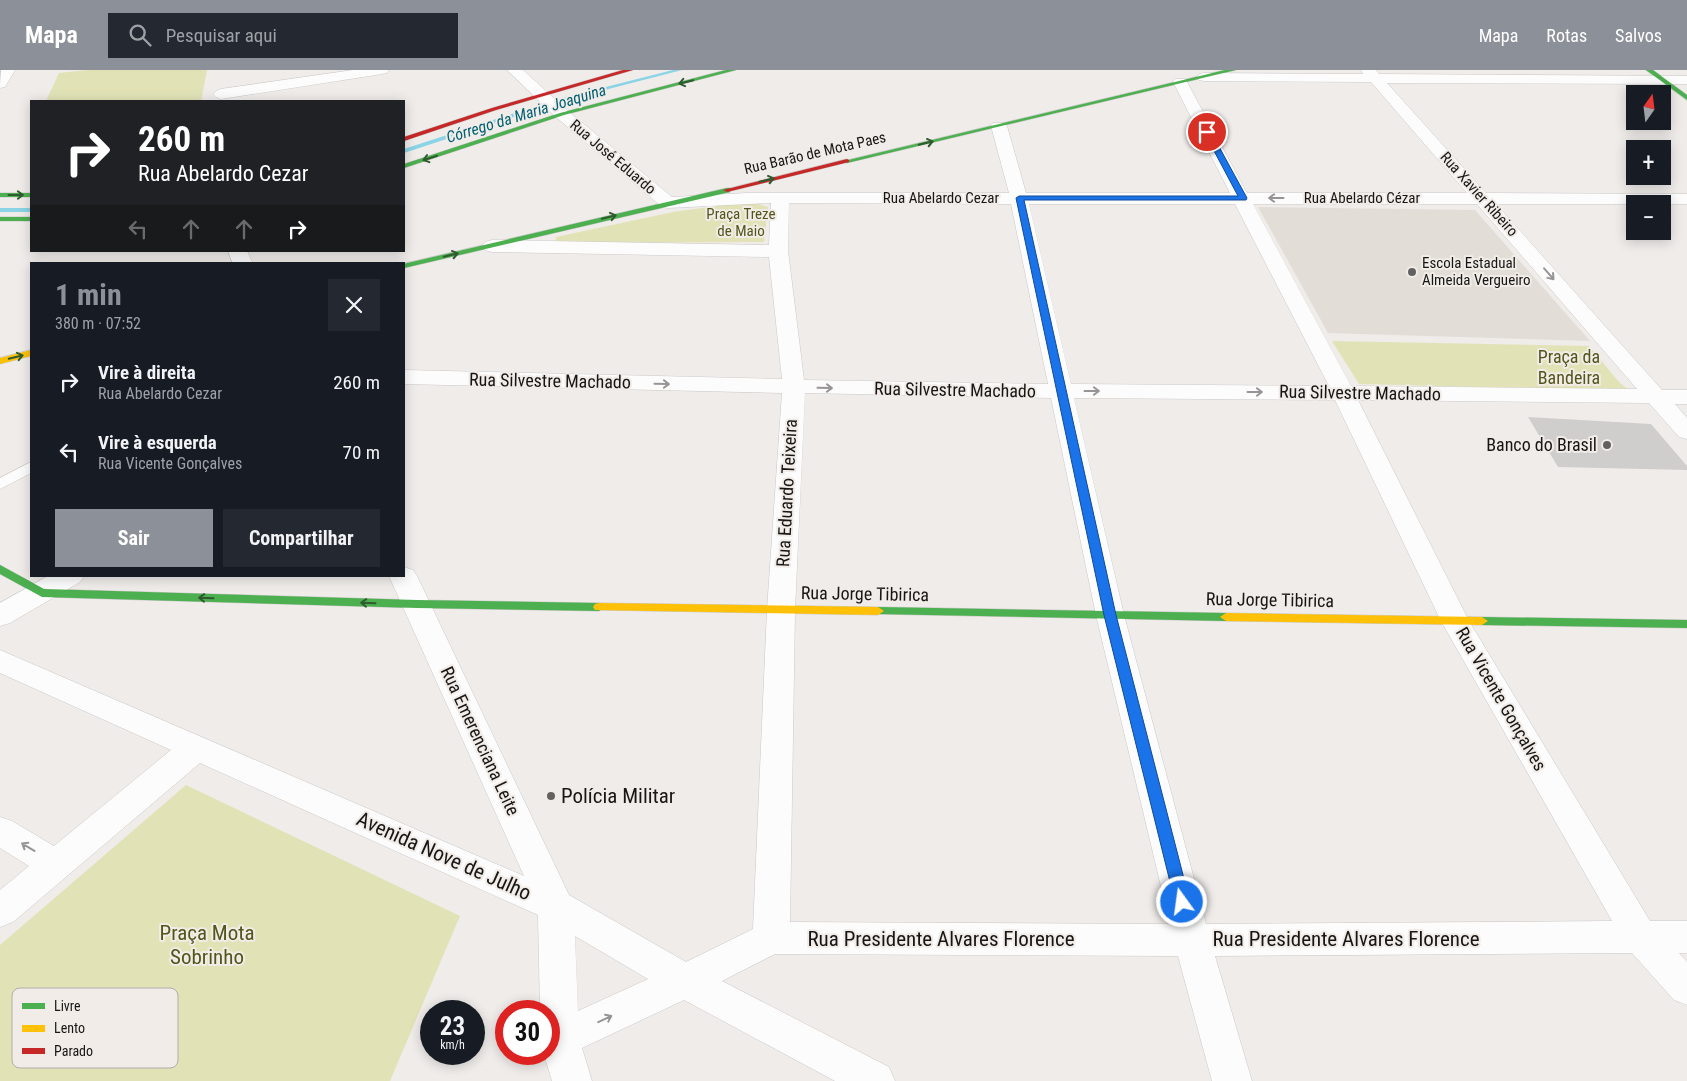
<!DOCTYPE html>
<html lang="pt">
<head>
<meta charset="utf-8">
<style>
	:root { --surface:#171b24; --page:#242831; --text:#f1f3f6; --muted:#9ea1a6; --accent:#8c9099 }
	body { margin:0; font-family:"Roboto Condensed",sans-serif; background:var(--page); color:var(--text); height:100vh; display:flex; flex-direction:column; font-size:19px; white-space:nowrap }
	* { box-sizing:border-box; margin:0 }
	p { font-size:16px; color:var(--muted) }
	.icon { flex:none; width:28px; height:28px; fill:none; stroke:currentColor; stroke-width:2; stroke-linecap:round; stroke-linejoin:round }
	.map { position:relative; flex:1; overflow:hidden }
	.drawer { position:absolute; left:30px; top:192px; width:375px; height:315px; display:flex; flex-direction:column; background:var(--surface); border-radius:0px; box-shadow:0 2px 12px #0003 }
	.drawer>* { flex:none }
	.guide { position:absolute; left:30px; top:30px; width:375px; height:152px; border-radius:0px; box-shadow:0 2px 12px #0003; background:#202124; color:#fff; overflow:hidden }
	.needle { width:32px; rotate:14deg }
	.buttons { position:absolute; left:1626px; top:15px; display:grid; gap:10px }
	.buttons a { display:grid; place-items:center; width:45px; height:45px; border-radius:0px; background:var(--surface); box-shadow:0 2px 12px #0003; font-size:25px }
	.speed { position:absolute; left:420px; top:930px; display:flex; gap:10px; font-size:25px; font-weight:700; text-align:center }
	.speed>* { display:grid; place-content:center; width:65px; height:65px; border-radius:50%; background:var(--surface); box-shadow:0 2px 12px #0003; line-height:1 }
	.speed small { font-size:12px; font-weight:400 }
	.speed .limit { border:8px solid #d22; background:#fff; color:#111 }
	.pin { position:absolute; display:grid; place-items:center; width:42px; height:42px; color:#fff; margin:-21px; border:2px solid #fff; border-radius:50%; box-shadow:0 1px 5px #0007 }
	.me { position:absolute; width:55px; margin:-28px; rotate:346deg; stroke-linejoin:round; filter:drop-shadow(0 0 4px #0008) }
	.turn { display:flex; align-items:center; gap:18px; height:105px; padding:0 25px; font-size:22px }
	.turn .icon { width:65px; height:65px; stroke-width:2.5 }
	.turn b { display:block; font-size:35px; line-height:42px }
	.lanes { display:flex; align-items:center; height:48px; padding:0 25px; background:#0003; justify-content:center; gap:25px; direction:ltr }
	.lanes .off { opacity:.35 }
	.round { display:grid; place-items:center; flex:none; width:52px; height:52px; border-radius:0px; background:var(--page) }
	.headline { display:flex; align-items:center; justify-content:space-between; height:85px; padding:0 25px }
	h1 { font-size:30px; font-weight:700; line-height:38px; color:var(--accent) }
	.cta { display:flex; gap:10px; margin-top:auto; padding:10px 25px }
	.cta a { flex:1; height:58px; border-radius:0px; background:var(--accent); color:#fff; font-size:20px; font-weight:700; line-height:58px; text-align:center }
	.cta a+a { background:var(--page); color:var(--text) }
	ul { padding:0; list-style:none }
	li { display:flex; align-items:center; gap:15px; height:70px; padding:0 25px }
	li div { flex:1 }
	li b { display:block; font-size:19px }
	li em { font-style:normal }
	header { display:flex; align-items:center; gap:30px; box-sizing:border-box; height:70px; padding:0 25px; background:var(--accent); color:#fff }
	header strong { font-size:24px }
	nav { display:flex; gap:28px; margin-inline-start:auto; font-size:18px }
	.search { width:350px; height:45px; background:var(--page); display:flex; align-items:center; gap:12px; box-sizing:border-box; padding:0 18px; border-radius:0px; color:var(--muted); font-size:19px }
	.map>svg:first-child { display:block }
	.built { fill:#e3ddd7 }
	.green { fill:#e1e3b7 }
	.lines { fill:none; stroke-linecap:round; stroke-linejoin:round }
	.stream { fill:#8ad4e6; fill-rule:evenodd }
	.building { fill:#d0cecd }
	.lane-casing { stroke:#cbc9c8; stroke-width:1 }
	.street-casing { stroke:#cbc9c8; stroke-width:1 }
	.fast-casing { stroke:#cbc9c8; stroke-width:1 }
	.slow-casing { stroke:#cbc9c8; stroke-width:1 }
	.jam-casing { stroke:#cbc9c8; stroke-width:1 }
	.lane { fill:#fdfcfc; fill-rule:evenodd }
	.street { fill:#fdfcfc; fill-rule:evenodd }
	.fast { fill:#4caf50; fill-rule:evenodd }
	.slow { fill:#ffc107; fill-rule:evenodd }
	.jam { fill:#c62828; fill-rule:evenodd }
	.oneway { stroke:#2f5b2f }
	.oneway2 { stroke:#969494 }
	.route { fill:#1a73e8; stroke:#114b97 }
	.poi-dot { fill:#63615f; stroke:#f1ece8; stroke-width:2 }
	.labels { text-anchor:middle; stroke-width:4; stroke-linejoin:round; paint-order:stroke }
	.far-street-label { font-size:15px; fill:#171614; stroke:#f1ece8 }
	.far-park-label { font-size:15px; fill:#535519; stroke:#f1ece8 }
	.far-poi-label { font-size:15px; fill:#171614; stroke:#f1ece8; text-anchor:start }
	.far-water-label { font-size:16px; font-style:italic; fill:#006174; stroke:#f1ece8 }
	.park-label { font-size:18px; fill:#535519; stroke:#f1ece8 }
	.street-label { font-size:18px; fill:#171614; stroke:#f1ece8 }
	.poi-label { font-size:18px; fill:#171614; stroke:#f1ece8; text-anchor:end }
	.near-poi-label { font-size:21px; fill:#171614; stroke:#f1ece8; text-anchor:start }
	.near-street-label { font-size:21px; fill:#171614; stroke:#f1ece8 }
	.near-park-label { font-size:21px; fill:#535519; stroke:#f1ece8 }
	.key { fill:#f1ece8; stroke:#b0aca8; stroke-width:1 }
	.key-label { font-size:14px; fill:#171614 }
</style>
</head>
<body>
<header>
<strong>Mapa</strong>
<div class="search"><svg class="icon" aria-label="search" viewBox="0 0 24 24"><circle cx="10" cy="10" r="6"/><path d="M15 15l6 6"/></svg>Pesquisar aqui</div>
<nav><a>Mapa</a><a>Rotas</a><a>Salvos</a></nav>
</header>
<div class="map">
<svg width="1687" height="1011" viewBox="0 0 1687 1011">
	<rect width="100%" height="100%" fill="#efecea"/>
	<path class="built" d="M1258 137 1475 140 1590 271 1328 263Z"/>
	<path class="green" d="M87 0H207L201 31H46L59 3Z
		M739 133 759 134 768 137 764 172 555 173 556 167 673 142Z
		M1332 271 1589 276 1619 312 1630 321 1359 314Z
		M186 715 460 846 390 1011H0V875Z"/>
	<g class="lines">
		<path class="stream" d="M673 0H682L562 31 404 83V79L558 29Z
			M0 138H31V142H0Z"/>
	</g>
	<path class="building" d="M1528 347 1651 354 1687 396V400L1558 397Z"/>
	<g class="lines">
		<g class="lane-casing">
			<path id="lane" d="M31 392V403L0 419V408Z"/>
		</g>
		<g class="street-casing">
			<path id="street" d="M1 0H15L5 17 0 18Z
				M353 0H389L387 3 382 4 221 29 216 27 213 24 216 21 221 19Z
				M507 0H523L568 41 672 127 747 123H1009L991 56 993 53H1005L1007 56 1026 123H1230L1173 12 1175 9H1185L1187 12 1247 123H1467L1371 12 1204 11 1199 10 1197 7 1199 4 1204 3 1363 4 1361 0H1376L1379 4 1687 6V14L1387 13 1486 123 1687 124V134H1496L1662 320H1687V334H1675L1687 348V369L1679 367 1649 333 1358 330 1469 551 1650 851H1687V883H1679L1687 892V935L1674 930 1632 883 1215 886 1252 1011H1212L1178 886 775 884 722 911 889 997 895 1011H835L684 930 582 978 592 1011H552L544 984H549V941H540L538 845 200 693 13 852 0 857V820L29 796 0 778V747L12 751 54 776 171 680 0 603V580L524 806 389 506H404V497L413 500 417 506 569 825 686 892 753 859 767 540 782 323 404 314V300L782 309 769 187 492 182 485 180 482 176 485 172 492 170 769 175 771 133 668 138 662 137 556 47ZM789 133 1011 134 1048 314 804 310 788 181ZM1029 134H1235L1329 316 1071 314ZM1253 134H1477L1637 319 1351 316ZM805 323 1051 328 1096 545 1170 854 790 852 795 540ZM1074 328 1335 330 1441 551 1612 851 1206 854 1124 545ZM575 866 648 909 578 941Z
				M228 181H247L253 194H233Z
				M48 506H84L80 512 10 553 0 556V533Z"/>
		</g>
		<g class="fast-casing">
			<path id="fast" d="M726 0H736L564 45 404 98V94L560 43Z
				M1225 0H1236L847 93 844 91Z
				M1646 0H1653L1687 25V30Z
				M727 118H730V122L404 198 403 194Z
				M0 123H31V127H0Z
				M0 147H31V151H0Z
				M0 495 44 519 417 530 599 533 605 537 599 541 417 538 42 527 0 504Z
				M878 537 1226 543 1232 547 1226 551 874 544 872 541Z
				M1482 547 1687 550V558L1482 555 1476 551Z"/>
		</g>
		<g class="slow-casing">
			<path id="slow" d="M31 280V286L0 294V288Z
				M599 533 878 537 884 541 878 545 595 540 593 537 595 534Z
				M1226 543 1482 547 1488 551 1482 555 1226 551 1220 547Z"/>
		</g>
		<g class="jam-casing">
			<path id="jam" d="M623 0H633L496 40 404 71V67L492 38Z
				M847 89 849 90V92L727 122 723 120Z"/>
		</g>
		<use href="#lane" class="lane"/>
		<use href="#street" class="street"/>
		<use href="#fast" class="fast"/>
		<use href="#slow" class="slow"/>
		<use href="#jam" class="jam"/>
	</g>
	<defs><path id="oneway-shaft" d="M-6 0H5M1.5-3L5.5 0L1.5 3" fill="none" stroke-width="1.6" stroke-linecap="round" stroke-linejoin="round" transform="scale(1.25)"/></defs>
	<g class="oneway">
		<use href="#oneway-shaft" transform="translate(686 12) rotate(166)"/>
		<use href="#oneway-shaft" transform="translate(926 73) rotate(-13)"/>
		<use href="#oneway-shaft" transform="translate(430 88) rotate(162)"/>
		<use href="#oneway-shaft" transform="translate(767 110) rotate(-13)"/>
		<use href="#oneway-shaft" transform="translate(16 125)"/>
		<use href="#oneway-shaft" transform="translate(609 147) rotate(-14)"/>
		<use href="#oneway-shaft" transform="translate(451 185) rotate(-13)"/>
		<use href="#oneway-shaft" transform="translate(16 287) rotate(-14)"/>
		<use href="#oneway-shaft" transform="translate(206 528) rotate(-178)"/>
		<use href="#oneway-shaft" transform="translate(368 533) rotate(-178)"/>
	</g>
	<g class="oneway2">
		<use href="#oneway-shaft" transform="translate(1276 128) rotate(180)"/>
		<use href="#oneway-shaft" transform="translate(1549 204) rotate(49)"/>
		<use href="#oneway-shaft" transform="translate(662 314) rotate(1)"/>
		<use href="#oneway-shaft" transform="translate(825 318) rotate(1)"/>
		<use href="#oneway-shaft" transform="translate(1092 321)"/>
		<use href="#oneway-shaft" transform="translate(1255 322)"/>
		<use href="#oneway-shaft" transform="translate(28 777) rotate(-149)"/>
		<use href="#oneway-shaft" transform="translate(605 949) rotate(-25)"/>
	</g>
	<path class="route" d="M1207 60 1211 62 1247 128 1246 130H1024L1116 545 1190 832 1187 836 1182 838 1177 836 1175 832 1104 545 1016 128 1019 126H1238L1204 62Z"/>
	<g class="poi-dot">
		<circle cx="1412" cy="202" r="5"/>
		<circle cx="1607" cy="375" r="5"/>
		<circle cx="551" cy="726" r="5"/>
	</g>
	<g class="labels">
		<g class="far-street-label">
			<text transform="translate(815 83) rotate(-13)" y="5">Rua Barão de Mota Paes</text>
			<text transform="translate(613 87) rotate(40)" y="5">Rua José Eduardo</text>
			<text transform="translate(1479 124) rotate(48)" y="5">Rua Xavier Ribeiro</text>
			<text x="941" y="133">Rua Abelardo Cezar</text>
			<text x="1362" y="133">Rua Abelardo Cézar</text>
		</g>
		<g class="far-park-label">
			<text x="741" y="149">Praça Treze<tspan x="741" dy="17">de Maio</tspan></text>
		</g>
		<g class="far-poi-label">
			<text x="1422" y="198">Escola Estadual<tspan x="1422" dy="17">Almeida Vergueiro</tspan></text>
		</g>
		<g class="far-water-label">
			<text transform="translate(526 43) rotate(-17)" y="6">Córrego da Maria Joaquina</text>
		</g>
		<g class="park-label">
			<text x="1569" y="293">Praça da<tspan x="1569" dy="21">Bandeira</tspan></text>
		</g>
		<g class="street-label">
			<text transform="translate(550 311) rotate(1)" y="6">Rua Silvestre Machado</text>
			<text transform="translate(955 320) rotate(1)" y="6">Rua Silvestre Machado</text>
			<text transform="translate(1360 323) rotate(1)" y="6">Rua Silvestre Machado</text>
			<text transform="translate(787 423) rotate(-87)" y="6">Rua Eduardo Teixeira</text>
			<text transform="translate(865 524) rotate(1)" y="6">Rua Jorge Tibirica</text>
			<text transform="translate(1270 530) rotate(1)" y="6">Rua Jorge Tibirica</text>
			<text transform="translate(1501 629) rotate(60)" y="6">Rua Vicente Gonçalves</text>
			<text transform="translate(480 671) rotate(65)" y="6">Rua Emerenciana Leite</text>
		</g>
		<g class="poi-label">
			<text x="1597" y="381">Banco do Brasil</text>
		</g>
		<g class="near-poi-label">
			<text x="561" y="733">Polícia Militar</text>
		</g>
		<g class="near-street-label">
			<text transform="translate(444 786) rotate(24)" y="7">Avenida Nove de Julho</text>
			<text x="941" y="876">Rua Presidente Alvares Florence</text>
			<text x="1346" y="876">Rua Presidente Alvares Florence</text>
		</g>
		<g class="near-park-label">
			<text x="207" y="870">Praça Mota<tspan x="207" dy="24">Sobrinho</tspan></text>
		</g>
	</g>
	<rect x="12" y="918" width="166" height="80" rx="8" class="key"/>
	<rect x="22" y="933" width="23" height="6" fill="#4caf50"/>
	<rect x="22" y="955" width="23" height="7" fill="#ffc107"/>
	<rect x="22" y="978" width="23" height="6" fill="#c62828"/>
	<g class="key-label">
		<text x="54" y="941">Livre</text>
		<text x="54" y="963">Lento</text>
		<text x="54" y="986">Parado</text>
	</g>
</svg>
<div class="buttons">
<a><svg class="needle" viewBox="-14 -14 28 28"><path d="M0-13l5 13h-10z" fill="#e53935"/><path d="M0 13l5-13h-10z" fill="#9ea1a6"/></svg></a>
<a>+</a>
<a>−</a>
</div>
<div class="speed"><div>23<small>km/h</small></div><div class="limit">30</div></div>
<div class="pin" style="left:1207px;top:62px;background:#d93025"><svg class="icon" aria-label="arrive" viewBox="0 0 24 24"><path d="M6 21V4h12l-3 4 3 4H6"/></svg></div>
<svg class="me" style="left:1182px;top:832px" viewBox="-20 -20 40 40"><circle r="17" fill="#1a73e8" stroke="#fff" stroke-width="3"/><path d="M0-11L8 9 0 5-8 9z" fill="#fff"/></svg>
<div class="guide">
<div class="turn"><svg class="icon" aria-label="right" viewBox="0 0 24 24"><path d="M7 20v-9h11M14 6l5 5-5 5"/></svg><div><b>260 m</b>Rua Abelardo Cezar</div></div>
<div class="lanes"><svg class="icon off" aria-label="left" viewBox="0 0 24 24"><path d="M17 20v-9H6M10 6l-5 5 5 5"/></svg><svg class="icon off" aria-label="ahead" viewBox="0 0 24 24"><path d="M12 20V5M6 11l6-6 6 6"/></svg><svg class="icon off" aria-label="ahead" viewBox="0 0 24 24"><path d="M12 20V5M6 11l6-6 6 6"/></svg><svg class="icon" aria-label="right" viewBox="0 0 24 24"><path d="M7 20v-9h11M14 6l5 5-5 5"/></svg></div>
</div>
<section class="drawer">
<div class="headline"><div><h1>1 min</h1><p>380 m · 07:52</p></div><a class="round"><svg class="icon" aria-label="close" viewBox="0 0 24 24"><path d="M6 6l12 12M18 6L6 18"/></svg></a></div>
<ul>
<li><svg class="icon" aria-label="right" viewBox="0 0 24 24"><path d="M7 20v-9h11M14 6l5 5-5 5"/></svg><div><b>Vire à direita</b><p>Rua Abelardo Cezar</p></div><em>260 m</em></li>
<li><svg class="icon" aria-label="left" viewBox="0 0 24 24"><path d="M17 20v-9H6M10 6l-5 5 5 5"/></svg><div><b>Vire à esquerda</b><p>Rua Vicente Gonçalves</p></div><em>70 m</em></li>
</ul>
<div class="cta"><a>Sair</a><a>Compartilhar</a></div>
</section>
</div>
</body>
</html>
